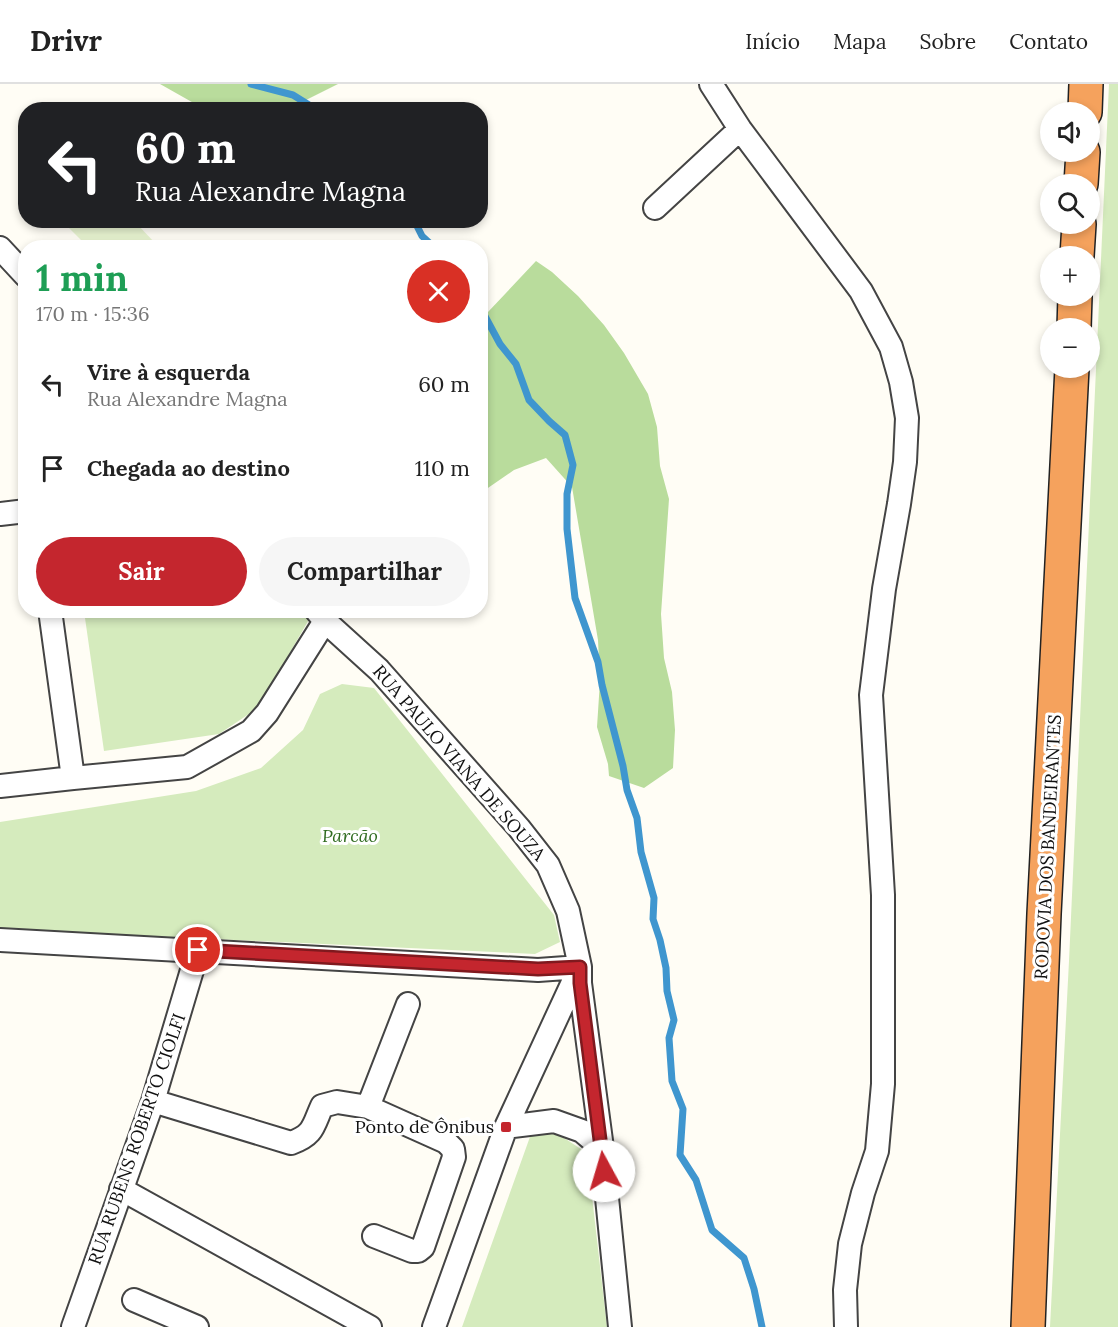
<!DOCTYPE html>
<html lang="pt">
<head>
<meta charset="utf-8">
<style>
	:root { --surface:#fff; --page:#f6f6f6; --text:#222; --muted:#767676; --line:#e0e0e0; --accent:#c4262e }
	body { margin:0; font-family:Lora,serif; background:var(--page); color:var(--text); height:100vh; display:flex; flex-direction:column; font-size:22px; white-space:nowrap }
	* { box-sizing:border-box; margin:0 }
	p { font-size:20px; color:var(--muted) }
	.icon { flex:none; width:33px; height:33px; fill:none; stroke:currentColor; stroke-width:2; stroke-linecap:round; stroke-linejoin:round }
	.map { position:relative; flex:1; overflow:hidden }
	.drawer { position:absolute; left:18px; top:156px; width:470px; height:378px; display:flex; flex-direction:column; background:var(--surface); border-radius:24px; box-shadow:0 3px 9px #0003 }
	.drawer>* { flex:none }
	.banner { position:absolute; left:18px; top:18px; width:470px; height:126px; border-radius:24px; box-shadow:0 3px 9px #0003; background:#202124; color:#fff; overflow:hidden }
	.tools { position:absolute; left:1040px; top:18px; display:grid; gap:12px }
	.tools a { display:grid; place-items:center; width:60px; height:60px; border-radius:50%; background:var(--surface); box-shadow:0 3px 9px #0003; font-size:30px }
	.pin { position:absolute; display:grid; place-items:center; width:51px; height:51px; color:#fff; margin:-26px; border:3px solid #fff; border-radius:50%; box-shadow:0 2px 6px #0007 }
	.me { position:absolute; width:66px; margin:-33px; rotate:354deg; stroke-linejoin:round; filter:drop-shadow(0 0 4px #0008) }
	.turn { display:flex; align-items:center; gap:21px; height:126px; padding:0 18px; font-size:27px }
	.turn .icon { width:78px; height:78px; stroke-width:2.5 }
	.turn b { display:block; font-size:42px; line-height:51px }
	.round { display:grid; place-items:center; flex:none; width:63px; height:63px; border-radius:32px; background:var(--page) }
	.head { display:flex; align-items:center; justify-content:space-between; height:102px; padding:0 18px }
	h1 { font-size:36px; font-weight:700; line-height:45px; color:#1e9e55 }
	.button { display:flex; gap:12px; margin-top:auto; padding:12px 18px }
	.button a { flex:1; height:69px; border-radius:36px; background:var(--accent); color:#fff; font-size:24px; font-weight:700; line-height:69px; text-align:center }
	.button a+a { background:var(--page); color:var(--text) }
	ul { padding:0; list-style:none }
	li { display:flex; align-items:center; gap:18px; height:84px; padding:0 18px }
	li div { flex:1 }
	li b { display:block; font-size:22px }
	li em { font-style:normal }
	header { display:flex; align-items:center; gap:36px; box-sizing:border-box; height:84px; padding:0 30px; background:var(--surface); border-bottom:2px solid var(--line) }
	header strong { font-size:28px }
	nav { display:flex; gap:33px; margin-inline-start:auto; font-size:21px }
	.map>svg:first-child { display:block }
	.green { fill:#d5ebbd }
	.forest { fill:#b9dc9c }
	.pitch { fill:#e6f2cf }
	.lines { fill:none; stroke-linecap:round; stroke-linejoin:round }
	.stream { stroke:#3f96cf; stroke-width:7 }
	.street-casing { stroke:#444; stroke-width:26 }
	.highway-casing { stroke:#222; stroke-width:36 }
	.street { stroke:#fff; stroke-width:22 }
	.highway { stroke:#f5a25d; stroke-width:33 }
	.route-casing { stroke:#7f191e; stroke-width:15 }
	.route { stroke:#c4262e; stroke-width:10 }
	.poi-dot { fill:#c4262e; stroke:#fff; stroke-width:2 }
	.labels { text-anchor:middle; stroke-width:6; stroke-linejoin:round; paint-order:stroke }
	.street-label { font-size:18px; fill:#111; stroke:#fff }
	.park-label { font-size:18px; font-style:italic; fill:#2f6b1f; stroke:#fff }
	.poi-label { font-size:18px; fill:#111; stroke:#fff; text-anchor:end }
</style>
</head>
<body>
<header>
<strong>Drivr</strong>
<nav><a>Início</a><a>Mapa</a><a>Sobre</a><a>Contato</a></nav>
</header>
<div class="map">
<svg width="1118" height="1243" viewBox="0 0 1118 1243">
	<rect width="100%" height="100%" fill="#fffdf5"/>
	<path class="green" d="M1109 0H1118V1243H1050L1069 877Z
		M305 526 311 532 258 624 219 650 104 667 84 527Z
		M342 600 374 604 554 831 560 858 535 870 0 845V738L196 707 261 684 303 646 320 610Z
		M555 1048 587 1069 607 1243H462L531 1050Z"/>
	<path class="forest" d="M160 0H338L288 25 206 26Z
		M536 177 552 188 578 212 604 241 624 269 648 310 657 343 660 382 669 415 661 530 664 574 672 608 675 646 673 684 644 704 609 692 608 680 597 643 600 597 598 556 572 403 546 374 514 386 485 406 480 412V240L488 228Z"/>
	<path class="pitch" d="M62 137H134L156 160 152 163H88Z"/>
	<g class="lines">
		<path class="stream" d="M251 0 293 11 317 26
			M414 136 422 152 435 164
			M480 223 500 260 516 280 529 316 549 337 565 351 573 381 567 410V445L575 514 598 578 602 601 623 682 627 706 637 734 641 768 654 814 653 835 660 856 666 884 667 907 674 936 669 954 672 997 683 1025 680 1071 696 1096 712 1146 744 1174 754 1205 762 1243"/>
		<g class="street-casing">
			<path id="street" d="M711 0 740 45 861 207 891 263 901 298 907 334 905 378 899 420 884 505 871 611 883 811V1000L877 1067 863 1109 850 1160 845 1206 846 1243
				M655 124 740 45
				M0 164 26 192
				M0 430 26 427
				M50 526 73 694
				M316 526 325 537 379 586 519 744 548 781 568 827 580 883V899L602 1064 620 1243
				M0 702 73 694 187 683 251 647 267 629 325 537
				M0 856 538 886 580 883 506 1043 434 1243
				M153 1017 291 1059C314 1051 313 1042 322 1022L337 1018 368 1023 446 1058 453 1065 454 1073 423 1163 418 1167H412L374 1152
				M368 1023 408 920
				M506 1043 554 1037 582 1047 602 1064
				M121 1105 370 1243
				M134 1216 197 1243
				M73 1243 153 1017 198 866"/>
		</g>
		<g class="highway-casing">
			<path id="highway" d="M1085 28 1086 0
				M1081 100 1083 68
				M1077 172 1079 140
				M1074 244 1075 212
				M1028 1243 1044 830 1072 284"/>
		</g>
		<use href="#street" class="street"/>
		<use href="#highway" class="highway"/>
	</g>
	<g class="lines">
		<g class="route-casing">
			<path id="route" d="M198 866 538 885 580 883V899L604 1087"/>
		</g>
		<use href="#route" class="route"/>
	</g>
	<rect class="poi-dot" x="500" y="1037" width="12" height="12" rx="3"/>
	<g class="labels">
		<g class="street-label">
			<text transform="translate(459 679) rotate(49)" y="6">RUA PAULO VIANA DE SOUZA</text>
			<text transform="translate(1048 763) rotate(-87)" y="6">RODOVIA DOS BANDEIRANTES</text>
			<text transform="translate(137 1055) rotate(-71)" y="6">RUA RUBENS ROBERTO CIOLFI</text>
		</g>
		<g class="park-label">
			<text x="350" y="758">Parcão</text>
		</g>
		<g class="poi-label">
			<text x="494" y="1049">Ponto de Ônibus</text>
		</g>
	</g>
</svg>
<div class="tools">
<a><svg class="icon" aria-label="sound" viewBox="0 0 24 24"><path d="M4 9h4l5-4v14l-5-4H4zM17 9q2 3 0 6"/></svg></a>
<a><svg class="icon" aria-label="search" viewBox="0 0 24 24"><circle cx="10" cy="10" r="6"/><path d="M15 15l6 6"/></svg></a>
<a>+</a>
<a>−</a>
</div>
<div class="pin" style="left:198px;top:866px;background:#d93025"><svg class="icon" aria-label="arrive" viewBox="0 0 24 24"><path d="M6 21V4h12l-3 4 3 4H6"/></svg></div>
<svg class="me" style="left:604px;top:1087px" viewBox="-20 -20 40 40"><circle r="19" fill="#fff"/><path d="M0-13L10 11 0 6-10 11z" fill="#c4262e"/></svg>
<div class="banner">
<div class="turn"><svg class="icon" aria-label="left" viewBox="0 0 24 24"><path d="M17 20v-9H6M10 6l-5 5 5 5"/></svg><div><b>60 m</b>Rua Alexandre Magna</div></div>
</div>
<section class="drawer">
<div class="head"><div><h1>1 min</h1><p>170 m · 15:36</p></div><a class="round" style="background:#d93025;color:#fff"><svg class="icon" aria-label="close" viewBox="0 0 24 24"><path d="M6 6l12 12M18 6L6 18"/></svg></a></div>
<ul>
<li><svg class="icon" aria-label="left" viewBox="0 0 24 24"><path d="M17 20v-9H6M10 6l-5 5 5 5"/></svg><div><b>Vire à esquerda</b><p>Rua Alexandre Magna</p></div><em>60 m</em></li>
<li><svg class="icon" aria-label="arrive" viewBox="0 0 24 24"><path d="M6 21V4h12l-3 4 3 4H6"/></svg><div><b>Chegada ao destino</b></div><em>110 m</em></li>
</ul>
<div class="button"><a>Sair</a><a>Compartilhar</a></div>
</section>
</div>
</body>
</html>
